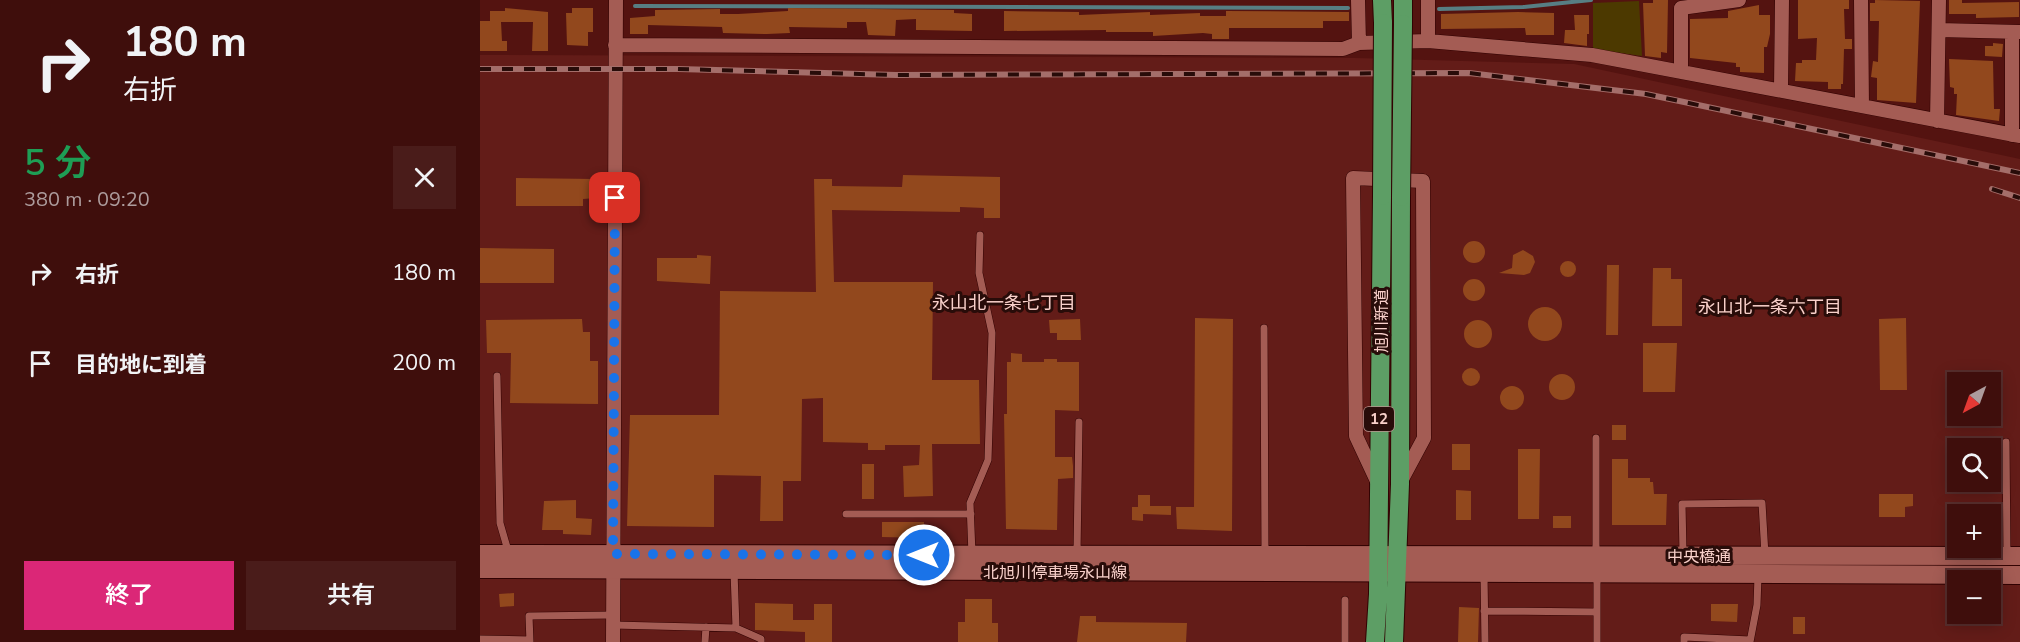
<!DOCTYPE html>
<html lang="ja">
<head>
<meta charset="utf-8">
<style>
	:root { --surface:#3f0e0c; --page:#4a1c1a; --text:#f1f3f6; --muted:#ad9c9d; --line:#582e2d; --accent:#db2777 }
	body { margin:0; font-family:"Nunito Sans","Noto Sans JP",sans-serif; background:var(--page); color:var(--text); height:100vh; display:flex; flex-direction:column; font-size:22px; white-space:nowrap }
	* { box-sizing:border-box; margin:0 }
	p { font-size:20px; color:var(--muted) }
	.icon { flex:none; width:33px; height:33px; fill:none; stroke:currentColor; stroke-width:2; stroke-linecap:round; stroke-linejoin:round }
	.map { position:relative; flex:1; overflow:hidden }
	.side { display:flex; flex-direction:column; background:var(--surface); width:480px }
	.side>* { flex:none }
	.top-card { background:#3f0e0c; color:var(--text); overflow:hidden }
	.needle { width:39px; rotate:221deg }
	.buttons { position:absolute; left:1467px; top:372px; display:grid; gap:12px }
	.buttons a { display:grid; place-items:center; width:54px; height:54px; border-radius:0px; background:var(--surface); box-shadow:0 3px 15px #0003,0 0 0 2px var(--line); font-size:30px }
	.pin { position:absolute; display:grid; place-items:center; width:51px; height:51px; color:#fff; margin:-26px; border-radius:12px; box-shadow:0 3px 9px #0006 }
	.me { position:absolute; width:66px; margin:-33px; rotate:270deg; stroke-linejoin:round; filter:drop-shadow(0 0 4px #0008) }
	.turn { display:flex; align-items:center; gap:21px; height:126px; padding:0 24px; font-size:27px }
	.turn .icon { width:78px; height:78px; stroke-width:2.5 }
	.turn b { display:block; font-size:42px; line-height:51px }
	.round { display:grid; place-items:center; flex:none; width:63px; height:63px; border-radius:0px; background:var(--page) }
	.headline { display:flex; align-items:center; justify-content:space-between; height:102px; padding:0 24px }
	h1 { font-size:36px; font-weight:600; line-height:45px; color:#1e9e55 }
	.action { display:flex; gap:12px; margin-top:auto; padding:12px 24px }
	.action a { flex:1; height:69px; border-radius:0px; background:var(--accent); color:#fff; font-size:24px; font-weight:600; line-height:69px; text-align:center }
	.action a+a { background:var(--page); color:var(--text) }
	ul { padding:0; list-style:none }
	li { display:flex; align-items:center; gap:18px; height:90px; padding:0 24px }
	li div { flex:1 }
	li b { display:block; font-size:22px }
	li em { font-style:normal }
	main { display:flex; flex:1; min-height:0 }
	.map>svg:first-child { display:block }
	.built { fill:#631c18; fill-rule:evenodd }
	.green { fill:#4c3900 }
	.lines { fill:none; stroke-linecap:round; stroke-linejoin:round }
	.stream { stroke:#577e83; stroke-width:4 }
	.building { fill:#92481d }
	.lane-casing { stroke:#310202; stroke-width:8 }
	.street-casing { stroke:#310202; stroke-width:15 }
	.secondary-casing { stroke:#310202; stroke-width:20 }
	.highway-casing { stroke:#310202; stroke-width:20 }
	.lane { stroke:#a45c54; stroke-width:7 }
	.street { stroke:#a45c54; stroke-width:14 }
	.secondary { stroke:#a45c54; stroke-width:18 }
	.highway { stroke:#5d9e65; stroke-width:18 }
	.rail-casing { stroke:#a46e6a; stroke-width:6 }
	.rail { stroke:#280c09; stroke-width:4; stroke-dasharray:11; stroke-linecap:butt }
	.highway-bridge-casing { stroke:#310202; stroke-width:20; stroke-linecap:butt }
	.highway-bridge { stroke:#5d9e65; stroke-width:18 }
	.route { stroke:#1a73e8; stroke-width:10; stroke-dasharray:0 18 }
	.labels { text-anchor:middle; stroke-width:6; stroke-linejoin:round; paint-order:stroke }
	.shield { fill:#280c09; stroke:#ba9590; stroke-width:1.5 }
	.shield-label { font-size:15px; font-weight:bold; fill:#f9d0ca }
	.street-label { font-size:16px; fill:#f9d0ca; stroke:#280c09 }
	.neighbourhood-label { font-size:18px; fill:#f9d0ca; stroke:#280c09 }
</style>
</head>
<body>
<main>
<section class="side">
<div class="top-card">
<div class="turn"><svg class="icon" aria-label="right" viewBox="0 0 24 24"><path d="M7 20v-9h11M14 6l5 5-5 5"/></svg><div><b>180 m</b>右折</div></div>
</div>
<div class="headline"><div><h1>5 分</h1><p>380 m · 09:20</p></div><a class="round"><svg class="icon" aria-label="close" viewBox="0 0 24 24"><path d="M6 6l12 12M18 6L6 18"/></svg></a></div>
<ul>
<li><svg class="icon" aria-label="right" viewBox="0 0 24 24"><path d="M7 20v-9h11M14 6l5 5-5 5"/></svg><div><b>右折</b></div><em>180 m</em></li>
<li><svg class="icon" aria-label="arrive" viewBox="0 0 24 24"><path d="M6 21V4h12l-3 4 3 4H6"/></svg><div><b>目的地に到着</b></div><em>200 m</em></li>
</ul>
<div class="action"><a>終了</a><a>共有</a></div>
</section>
<div class="map">
<svg width="1540" height="642" viewBox="0 0 1540 642">
	<rect width="100%" height="100%" fill="#541310"/>
	<path class="built" d="M0 55 875 58 1094 64 1540 159V642H0ZM1478 382H1510V416H1478ZM1478 448H1510V482H1478ZM1478 514H1510V548H1478ZM1478 580H1510V614H1478Z"/>
	<path class="green" d="M1159 1 1162 56 1113 49V3Z"/>
	<g class="lines">
		<path class="stream" d="M155 6 868 8
			M959 9 1043 7 1111 0"/>
	</g>
	<path class="building" d="M1173 0H1188L1187 53 1181 52V58L1165 56 1163 3H1173Z
		M1318 0H1369V9H1364L1365 39H1372V49H1364L1363 84H1361V89H1348V82L1315 81 1316 63H1322V60H1336L1337 38 1318 39Z
		M1395 0 1440 1 1436 103 1397 100V78L1391 77 1393 61 1398 62 1399 21H1390V3H1395Z
		M1469 0H1482V3L1539 2V17L1496 18V14H1469Z
		M1279 5V15H1290V34L1287 47H1284V73L1260 72V67H1256V63L1210 58V19L1248 18V11Z
		M25 8 68 12V51H52L53 22H21L22 41H27V51H0V21H10V11H25Z
		M92 8H113V32H108V46L87 45 86 13H92Z
		M308 8 474 10V13L492 14V31L439 30H436V19L416 20 415 36 388 35 386 22H367V28L309 27 310 33 287 34 243 33 242 27 168 25V34H150V18L175 16V10L240 9V14H258L308 11Z
		M524 11 599 12V15L670 12V15L720 13V16H746V11L869 12V21H843V28H749V39H732V34L723 33 673 36V32H626V30L524 31Z
		M1038 12 1074 13V35H1046L1045 28 961 29V14Z
		M1094 15H1109V34H1107V46L1084 43 1085 30H1095Z
		M1513 43 1523 44 1522 57 1505 56V46H1513Z
		M1469 59 1513 61 1514 109H1520L1519 121 1476 115 1477 94H1474V88L1470 87Z
		M423 175 520 177V218H504V208L480 207V212L352 210 354 282H453L452 380H499L500 444H452L453 496 424 497 423 466 439 465 440 445H405V450H388V443L343 442V398L322 399 321 481H303V521H280L281 476 234 475V527L147 526 150 415H239L240 291 336 292 334 179H352V186L422 187Z
		M36 178 115 179 116 198 103 199V206H36Z
		M983 252a11 11 0 1 1 22 0a11 11 0 1 1-22 0Z
		M0 248 74 249V283H0Z
		M1043 250 1053 256 1055 262 1050 273 1044 275 1019 273 1032 268 1033 255Z
		M217 255 231 256 230 284 177 281V258H217Z
		M1080 269a8 8 0 1 1 16 0a8 8 0 1 1-16 0Z
		M1127 265H1139L1138 335H1126Z
		M1173 268H1191V279H1202V326H1172Z
		M983 290a11 11 0 1 1 22 0a11 11 0 1 1-22 0Z
		M1048 324a17 17 0 1 1 34 0a17 17 0 1 1-34 0Z
		M715 318 753 319 752 531 697 529 696 507H714Z
		M1426 318 1427 390H1400L1399 319Z
		M102 319 103 332H110V361H118V404L30 403 31 353H7L6 320Z
		M600 319 601 340H577V333H570L569 320Z
		M984 334a14 14 0 1 1 28 0a14 14 0 1 1-28 0Z
		M1163 343H1197L1195 392H1163Z
		M531 353 542 354V362H564V359H577V362H599V411L575 410V457H592L593 466V478L578 479 577 530 526 529 524 414H527V362H531Z
		M982 377a9 9 0 1 1 18 0a9 9 0 1 1-18 0Z
		M1069 387a13 13 0 1 1 26 0a13 13 0 1 1-26 0Z
		M1020 398a12 12 0 1 1 24 0a12 12 0 1 1-24 0Z
		M1132 425H1146V440H1132Z
		M972 444H990V470H972Z
		M1038 449H1060L1059 519H1038Z
		M1132 459H1148V478H1170V482H1173L1174 494H1187L1186 525H1132Z
		M382 464H394V499H382Z
		M976 490 991 491V520H976Z
		M1399 494H1433V506L1425 507V517H1399Z
		M658 495H670V506H691V515L663 514V521L652 520V507H658Z
		M96 500V518L112 519 111 535 83 534V530H62L64 501Z
		M1073 516H1091V528H1073Z
		M402 522H444V538L402 537Z
		M34 593V606L20 607 19 594Z
		M485 599H512V623H518V642H478V622H485Z
		M275 603 313 604V620H334V604H352V642H325V632L275 630Z
		M1231 604H1258L1257 622 1231 621Z
		M979 607 999 608 998 642H978Z
		M600 616H616V622L707 623 706 642H597Z
		M1313 617H1325V634H1313Z"/>
	<g class="lines">
		<g class="lane-casing">
			<path id="lane" d="M784 328 785 554
				M17 376 20 523 29 554
				M1116 438V555
				M1526 442 1527 555
				M366 514H491
				M597 553 599 422
				M1203 553 1202 504 1282 503 1285 555
				M492 554 490 503 508 460 512 333 499 273 500 235
				M254 571 256 628
				M1004 574 1005 642
				M865 600V642
				M1004 611 1117 612
				M133 625 256 628 281 639V642
				M0 639 50 640
				M50 642 49 616 133 615
				M225 642 226 627
				M1117 642V576
				M1204 642V637L1270 640
				M1270 642 1277 605 1278 576"/>
		</g>
		<g class="street-casing">
			<path id="street" d="M878 0 879 43 948 41 1112 55 1540 136
				M948 0V41
				M1381 0 1382 106
				M1459 30 1540 32
				M135 45 863 49 879 43
				M1201 72V8L1259 0
				M1301 89 1302 0
				M1457 121 1459 0
				M1532 135V32
				M897 481 876 436 873 178 943 181 944 438 921 481
				M133 642 136 0"/>
		</g>
		<g class="secondary-casing">
			<path id="secondary" d="M0 554 1540 556
				M0 569 1540 575"/>
		</g>
		<g class="highway-casing">
			<path id="highway" d="M902 0 903 23
				M923 24V0
				M895 642 898 594 902 196
				M914 642 920 484 921 197"/>
		</g>
		<use href="#lane" class="lane"/>
		<use href="#street" class="street"/>
		<use href="#secondary" class="secondary"/>
		<use href="#highway" class="highway"/>
		<g class="rail-casing">
			<path id="rail" d="M0 69H198L416 75 989 73 1166 94 1540 173
				M1512 189 1540 198"/>
		</g>
		<use href="#rail" class="rail"/>
		<g class="highway-bridge-casing">
			<path id="highway-bridge" d="M902 196 903 23
				M921 197 923 24"/>
		</g>
		<use href="#highway-bridge" class="highway-bridge"/>
	</g>
	<g class="lines">
		<path class="route" d="M135 198 133 554 444 555"/>
	</g>
	<g class="labels">
		<rect class="shield" x="884" y="407" width="30" height="24" rx="4.5"/>
		<g class="shield-label">
			<text x="899" y="424">12</text>
		</g>
		<g class="street-label">
			<text transform="translate(901 321) rotate(-90)" y="6">旭川新道</text>
			<text x="1219" y="562">中央橋通</text>
			<text x="575" y="578">北旭川停車場永山線</text>
		</g>
		<g class="neighbourhood-label">
			<text x="524" y="309">永山北一条七丁目</text>
			<text x="1290" y="313">永山北一条六丁目</text>
		</g>
	</g>
</svg>
<div class="buttons">
<a><svg class="needle" viewBox="-14 -14 28 28"><path d="M0-13l5 13h-10z" fill="#e53935"/><path d="M0 13l5-13h-10z" fill="#ad9c9d"/></svg></a>
<a><svg class="icon" aria-label="search" viewBox="0 0 24 24"><circle cx="10" cy="10" r="6"/><path d="M15 15l6 6"/></svg></a>
<a>+</a>
<a>−</a>
</div>
<div class="pin" style="left:135px;top:198px;background:#d93025"><svg class="icon" aria-label="arrive" viewBox="0 0 24 24"><path d="M6 21V4h12l-3 4 3 4H6"/></svg></div>
<svg class="me" style="left:444px;top:555px" viewBox="-20 -20 40 40"><circle r="17" fill="#1a73e8" stroke="#fff" stroke-width="3"/><path d="M0-11L8 9 0 5-8 9z" fill="#fff"/></svg>
</div>
</main>
</body>
</html>
